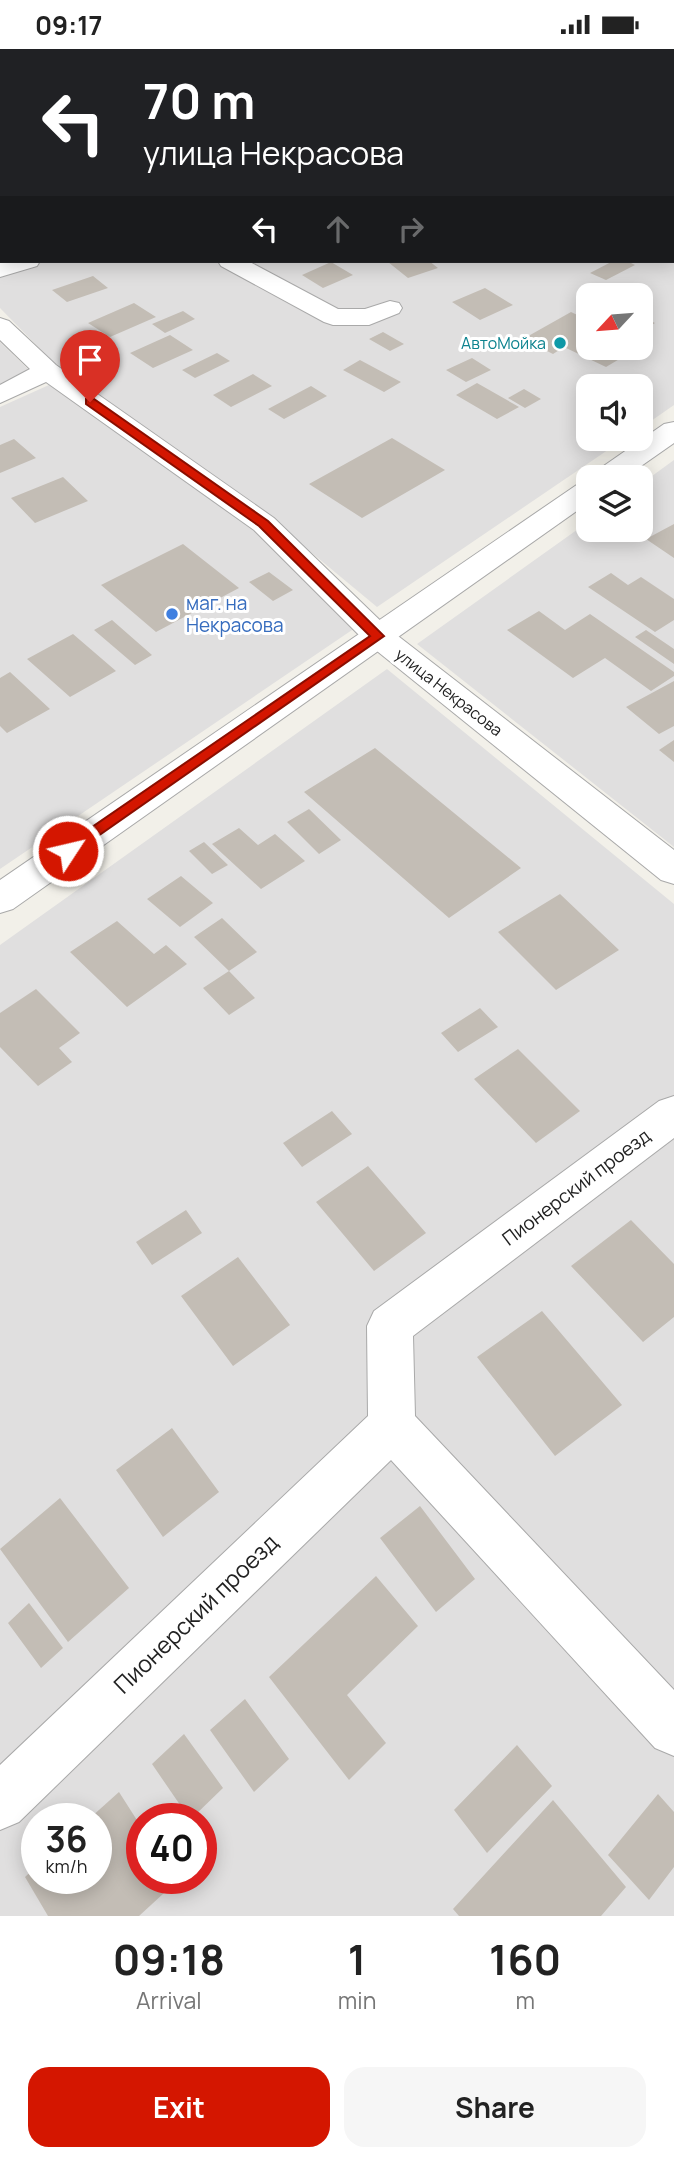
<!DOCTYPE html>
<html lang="en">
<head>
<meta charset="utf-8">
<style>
	:root { --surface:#fff; --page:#f6f6f6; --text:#222; --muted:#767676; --accent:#d41600 }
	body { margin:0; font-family:Manrope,sans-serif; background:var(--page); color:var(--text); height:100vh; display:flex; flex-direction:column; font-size:26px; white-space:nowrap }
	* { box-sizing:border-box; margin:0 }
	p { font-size:23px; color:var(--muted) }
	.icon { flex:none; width:38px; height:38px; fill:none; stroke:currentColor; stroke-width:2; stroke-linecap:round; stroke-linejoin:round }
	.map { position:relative; height:1867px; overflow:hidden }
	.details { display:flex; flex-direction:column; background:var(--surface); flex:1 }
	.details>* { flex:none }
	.top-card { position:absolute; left:0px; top:0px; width:676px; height:214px; box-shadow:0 4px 18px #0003; background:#202124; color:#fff; overflow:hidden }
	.needle { width:46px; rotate:244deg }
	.tools { position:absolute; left:576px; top:234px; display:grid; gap:14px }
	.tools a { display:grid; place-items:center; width:77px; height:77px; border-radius:14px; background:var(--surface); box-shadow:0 4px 18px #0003; font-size:35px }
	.speed { position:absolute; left:21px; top:1754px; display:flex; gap:14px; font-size:35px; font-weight:700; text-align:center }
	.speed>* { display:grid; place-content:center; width:91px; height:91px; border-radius:50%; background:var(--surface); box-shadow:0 4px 18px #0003; line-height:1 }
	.speed small { font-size:18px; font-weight:400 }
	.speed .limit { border:10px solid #d22; background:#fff; color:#111 }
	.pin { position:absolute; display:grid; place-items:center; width:60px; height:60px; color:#fff; margin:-72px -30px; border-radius:50% 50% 50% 0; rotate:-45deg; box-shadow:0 0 7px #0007 }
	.pin .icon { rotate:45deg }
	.me { position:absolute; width:77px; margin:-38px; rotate:55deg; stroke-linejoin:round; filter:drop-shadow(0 0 5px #0008) }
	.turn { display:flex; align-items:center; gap:24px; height:147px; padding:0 28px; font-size:32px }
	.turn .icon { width:91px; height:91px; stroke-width:2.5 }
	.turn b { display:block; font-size:49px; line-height:60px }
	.lanes { display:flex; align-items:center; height:66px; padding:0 28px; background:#0003; justify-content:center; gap:35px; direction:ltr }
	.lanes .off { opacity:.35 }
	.eta { display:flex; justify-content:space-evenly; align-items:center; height:119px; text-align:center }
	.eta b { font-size:42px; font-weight:700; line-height:49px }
	.action { display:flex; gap:14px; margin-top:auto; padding:14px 28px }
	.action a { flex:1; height:80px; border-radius:21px; background:var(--accent); color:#fff; font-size:28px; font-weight:700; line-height:80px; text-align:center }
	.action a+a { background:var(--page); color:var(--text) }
	.status { display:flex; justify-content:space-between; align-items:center; height:49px; padding:0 35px; background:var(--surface); direction:ltr }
	.status svg { height:19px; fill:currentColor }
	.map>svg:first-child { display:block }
	.residential { fill:#e0dfdf; fill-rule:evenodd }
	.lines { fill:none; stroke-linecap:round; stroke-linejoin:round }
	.river { fill:#a9cedf; fill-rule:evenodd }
	.building { fill:#c3bdb5 }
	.minor-casing { stroke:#a9a9a9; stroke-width:2 }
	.tertiary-casing { stroke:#a9a9a9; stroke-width:2 }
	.minor { fill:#fff; fill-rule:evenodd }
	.tertiary { fill:#fff; fill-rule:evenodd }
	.rail-casing { stroke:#707070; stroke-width:5 }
	.rail { stroke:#fff; stroke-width:3.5; stroke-dasharray:10; stroke-linecap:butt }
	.route { fill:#d41600; stroke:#8a0e00; stroke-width:2 }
	.culture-dot { fill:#0f9aa8; stroke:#fff; stroke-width:2.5 }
	.shop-dot { fill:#3f7fe0; stroke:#fff; stroke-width:2.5 }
	.labels { text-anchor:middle; stroke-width:6; stroke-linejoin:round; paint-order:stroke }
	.far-culture-label { font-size:16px; fill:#0d838f; stroke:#fff; text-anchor:end }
	.far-street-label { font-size:16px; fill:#222; stroke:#fff }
	.shop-label { font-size:19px; fill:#366cbe; stroke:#fff; text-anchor:start }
	.street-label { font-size:19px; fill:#222; stroke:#fff }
	.near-street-label { font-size:23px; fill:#222; stroke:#fff }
</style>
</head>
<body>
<div class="status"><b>09:17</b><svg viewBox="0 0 49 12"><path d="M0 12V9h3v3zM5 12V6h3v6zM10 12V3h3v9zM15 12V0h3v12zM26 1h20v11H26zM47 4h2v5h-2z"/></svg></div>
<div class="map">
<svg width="674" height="1867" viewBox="0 0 674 1867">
	<rect width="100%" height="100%" fill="#f2f0e9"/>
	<path class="residential" d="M119 0H563L117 2Z
		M674 5V356L641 379 640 338H588V390H624L377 558 271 470 52 312 0 259V213L5 212H674ZM588 247H640V299H588Z
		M0 293 31 323 0 339Z
		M49 336 254 480 355 579 0 820V358Z
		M674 411V798L417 595 588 473V481H640L641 435Z
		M387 620 674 855V1867H0V896ZM37 1769H96V1829H37ZM142 1769H201V1829H142Z"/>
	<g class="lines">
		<path class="river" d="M74 0H120V2H74Z
			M0 76H2V106H0Z"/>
	</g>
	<path class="building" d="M392 212H429L438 219 408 229 388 213Z
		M613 212H627L635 216 606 231 590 224Z
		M331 213 353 226 323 239 302 226Z
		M93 227 108 239 67 253 52 241Z
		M485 239 513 256 480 271 452 253Z
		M134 254 156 268 110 288 88 274Z
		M183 262 195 270 165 284 152 275Z
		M571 263 588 271V299H638L606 318 564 298 553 305 523 290Z
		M640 267 655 274 643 281Z
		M383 283 404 295 390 302 369 290Z
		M170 286 193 301 153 319 130 304Z
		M217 304 230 312 195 329 182 321Z
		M472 309 491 321 466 333 446 321Z
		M360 311 401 333 384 343 343 321Z
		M253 325 272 337 231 358 213 346Z
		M477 334 519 358 497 370 456 346Z
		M311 337 327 347 284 370 268 360Z
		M524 340 541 350 525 359 508 349Z
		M392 389 445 421 362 469 309 435Z
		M14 390 36 409 0 424V396Z
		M63 428 88 452 35 474 11 449Z
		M674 475V509L646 490Z
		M183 495 239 539 156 583 101 536Z
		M269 523 293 541 273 552 249 533Z
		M611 524 628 536 641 528 674 550V571L655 583 588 538Z
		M539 562 565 581 590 565 674 623V627L651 642 605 609 573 629 507 581Z
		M112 571 152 606 135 616 94 581Z
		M646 581 674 600V615L635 588Z
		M73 585 116 622 70 648 27 610Z
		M10 623 50 660 7 684 0 677V629Z
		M674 632V677L659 685 626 658Z
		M674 691V713L659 701Z
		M375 699 521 819 449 869 304 743Z
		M309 760 341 791 319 805 287 773Z
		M239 779 258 796 275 785 305 812 261 840 212 795Z
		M204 793 228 816 212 825 189 802Z
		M181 827 213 854 180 878 147 850Z
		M560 845 619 901 556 941 498 883Z
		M222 869 257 903 229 922 194 888Z
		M117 872 154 905 166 896 187 915 127 958 70 903Z
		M229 922 255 949 229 966 203 939Z
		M36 940 80 984 59 999 72 1013 38 1037 0 998V964Z
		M480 959 498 978 458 1003 441 984Z
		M518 1000 580 1062 536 1094 474 1030Z
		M332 1062 352 1085 302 1118 283 1094Z
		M368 1117 426 1184 374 1222 316 1153Z
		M186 1161 202 1184 152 1216 136 1193Z
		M631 1171 674 1215V1268L643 1293 571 1217Z
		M238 1208 290 1276 233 1317 181 1247Z
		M542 1262 622 1356 555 1407 477 1308Z
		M172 1379 219 1443 163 1488 116 1421Z
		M60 1449 129 1539 68 1593 0 1500Z
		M420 1457 475 1530 436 1563 380 1489Z
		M376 1527 418 1577 347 1646 386 1694 349 1731 269 1628Z
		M29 1554 63 1599 41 1619 8 1574Z
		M245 1650 289 1710 254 1743 210 1681Z
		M184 1685 223 1739 192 1769H189L152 1715Z
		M517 1696 552 1737 487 1804 454 1761Z
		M119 1743 142 1779V1829H173L176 1833 139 1867H48L25 1828 37 1817V1829H96V1769H90Z
		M658 1745 674 1763V1818L649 1851 608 1806Z
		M553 1751 626 1838 601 1867H459L453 1860Z"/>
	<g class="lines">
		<g class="minor-casing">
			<path id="minor" d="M9 0H32L33 2H10Z
				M563 0H588L562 2Z
				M0 46H2L0 59Z
				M0 168H2V182H0Z
				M4 212H40L37 217 0 228V213Z
				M218 212H248L338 260H365L390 252 399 254 402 259 399 264 369 276H333L324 273 221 217Z
				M0 269 9 272 56 316 274 469 389 580 674 801V835L661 831 367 594 254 481 46 333 0 354V336L30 320 0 291Z
				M674 1047V1089L413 1287 415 1367 674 1641V1707L655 1699 391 1411 19 1773 0 1781V1716L368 1367 367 1277 374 1262 659 1052Z"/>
		</g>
		<g class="tertiary-casing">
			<path id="tertiary" d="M674 373V394L624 429H591L595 423 664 375Z
				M588 432V454L13 860 0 864V831L578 435Z"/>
		</g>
		<use href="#minor" class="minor"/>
		<use href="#tertiary" class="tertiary"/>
		<g class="rail-casing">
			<path id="rail" d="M663 2 669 0"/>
		</g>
		<use href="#rail" class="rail"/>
	</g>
	<path class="route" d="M86 350H94L268 472 384 587 68 808 61 802 63 798 370 587 259 477 86 355Z"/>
	<circle class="culture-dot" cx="560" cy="294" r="7"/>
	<circle class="shop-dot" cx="172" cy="565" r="7"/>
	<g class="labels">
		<g class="far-culture-label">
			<text x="546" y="300">АвтоМойка</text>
		</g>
		<g class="far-street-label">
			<text transform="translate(449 643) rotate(38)" y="6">улица Некрасова</text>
		</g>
		<g class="shop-label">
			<text x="186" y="561">маг. на<tspan x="186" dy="22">Некрасова</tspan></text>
		</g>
		<g class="street-label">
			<text transform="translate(576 1138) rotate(-37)" y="7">Пионерский проезд</text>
		</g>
		<g class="near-street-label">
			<text transform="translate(196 1565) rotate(-44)" y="8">Пионерский проезд</text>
		</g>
	</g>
</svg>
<div class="tools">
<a><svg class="needle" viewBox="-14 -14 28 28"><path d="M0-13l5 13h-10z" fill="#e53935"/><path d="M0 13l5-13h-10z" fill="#767676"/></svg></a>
<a><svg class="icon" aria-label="sound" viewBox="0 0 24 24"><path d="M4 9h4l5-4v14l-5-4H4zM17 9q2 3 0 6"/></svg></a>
<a><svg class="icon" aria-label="layers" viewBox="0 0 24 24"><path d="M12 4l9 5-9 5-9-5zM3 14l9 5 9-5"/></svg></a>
</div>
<div class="speed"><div>36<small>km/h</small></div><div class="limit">40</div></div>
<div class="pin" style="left:90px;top:353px;background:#d93025"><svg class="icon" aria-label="arrive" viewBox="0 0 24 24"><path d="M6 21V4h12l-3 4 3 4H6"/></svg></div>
<svg class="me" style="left:68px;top:802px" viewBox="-20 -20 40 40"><circle r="17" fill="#d41600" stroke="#fff" stroke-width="3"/><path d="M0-11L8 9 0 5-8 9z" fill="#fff"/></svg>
<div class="top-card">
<div class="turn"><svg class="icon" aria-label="left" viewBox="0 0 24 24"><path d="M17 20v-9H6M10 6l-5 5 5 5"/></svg><div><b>70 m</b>улица Некрасова</div></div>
<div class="lanes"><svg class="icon" aria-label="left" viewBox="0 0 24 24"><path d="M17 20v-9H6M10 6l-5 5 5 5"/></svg><svg class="icon off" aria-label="ahead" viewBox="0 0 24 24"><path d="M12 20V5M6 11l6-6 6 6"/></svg><svg class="icon off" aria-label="right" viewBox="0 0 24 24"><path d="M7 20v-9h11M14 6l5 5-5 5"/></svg></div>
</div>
</div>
<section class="details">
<div class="eta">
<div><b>09:18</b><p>Arrival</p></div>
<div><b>1</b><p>min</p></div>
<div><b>160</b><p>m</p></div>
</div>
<div class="action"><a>Exit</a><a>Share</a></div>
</section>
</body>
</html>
